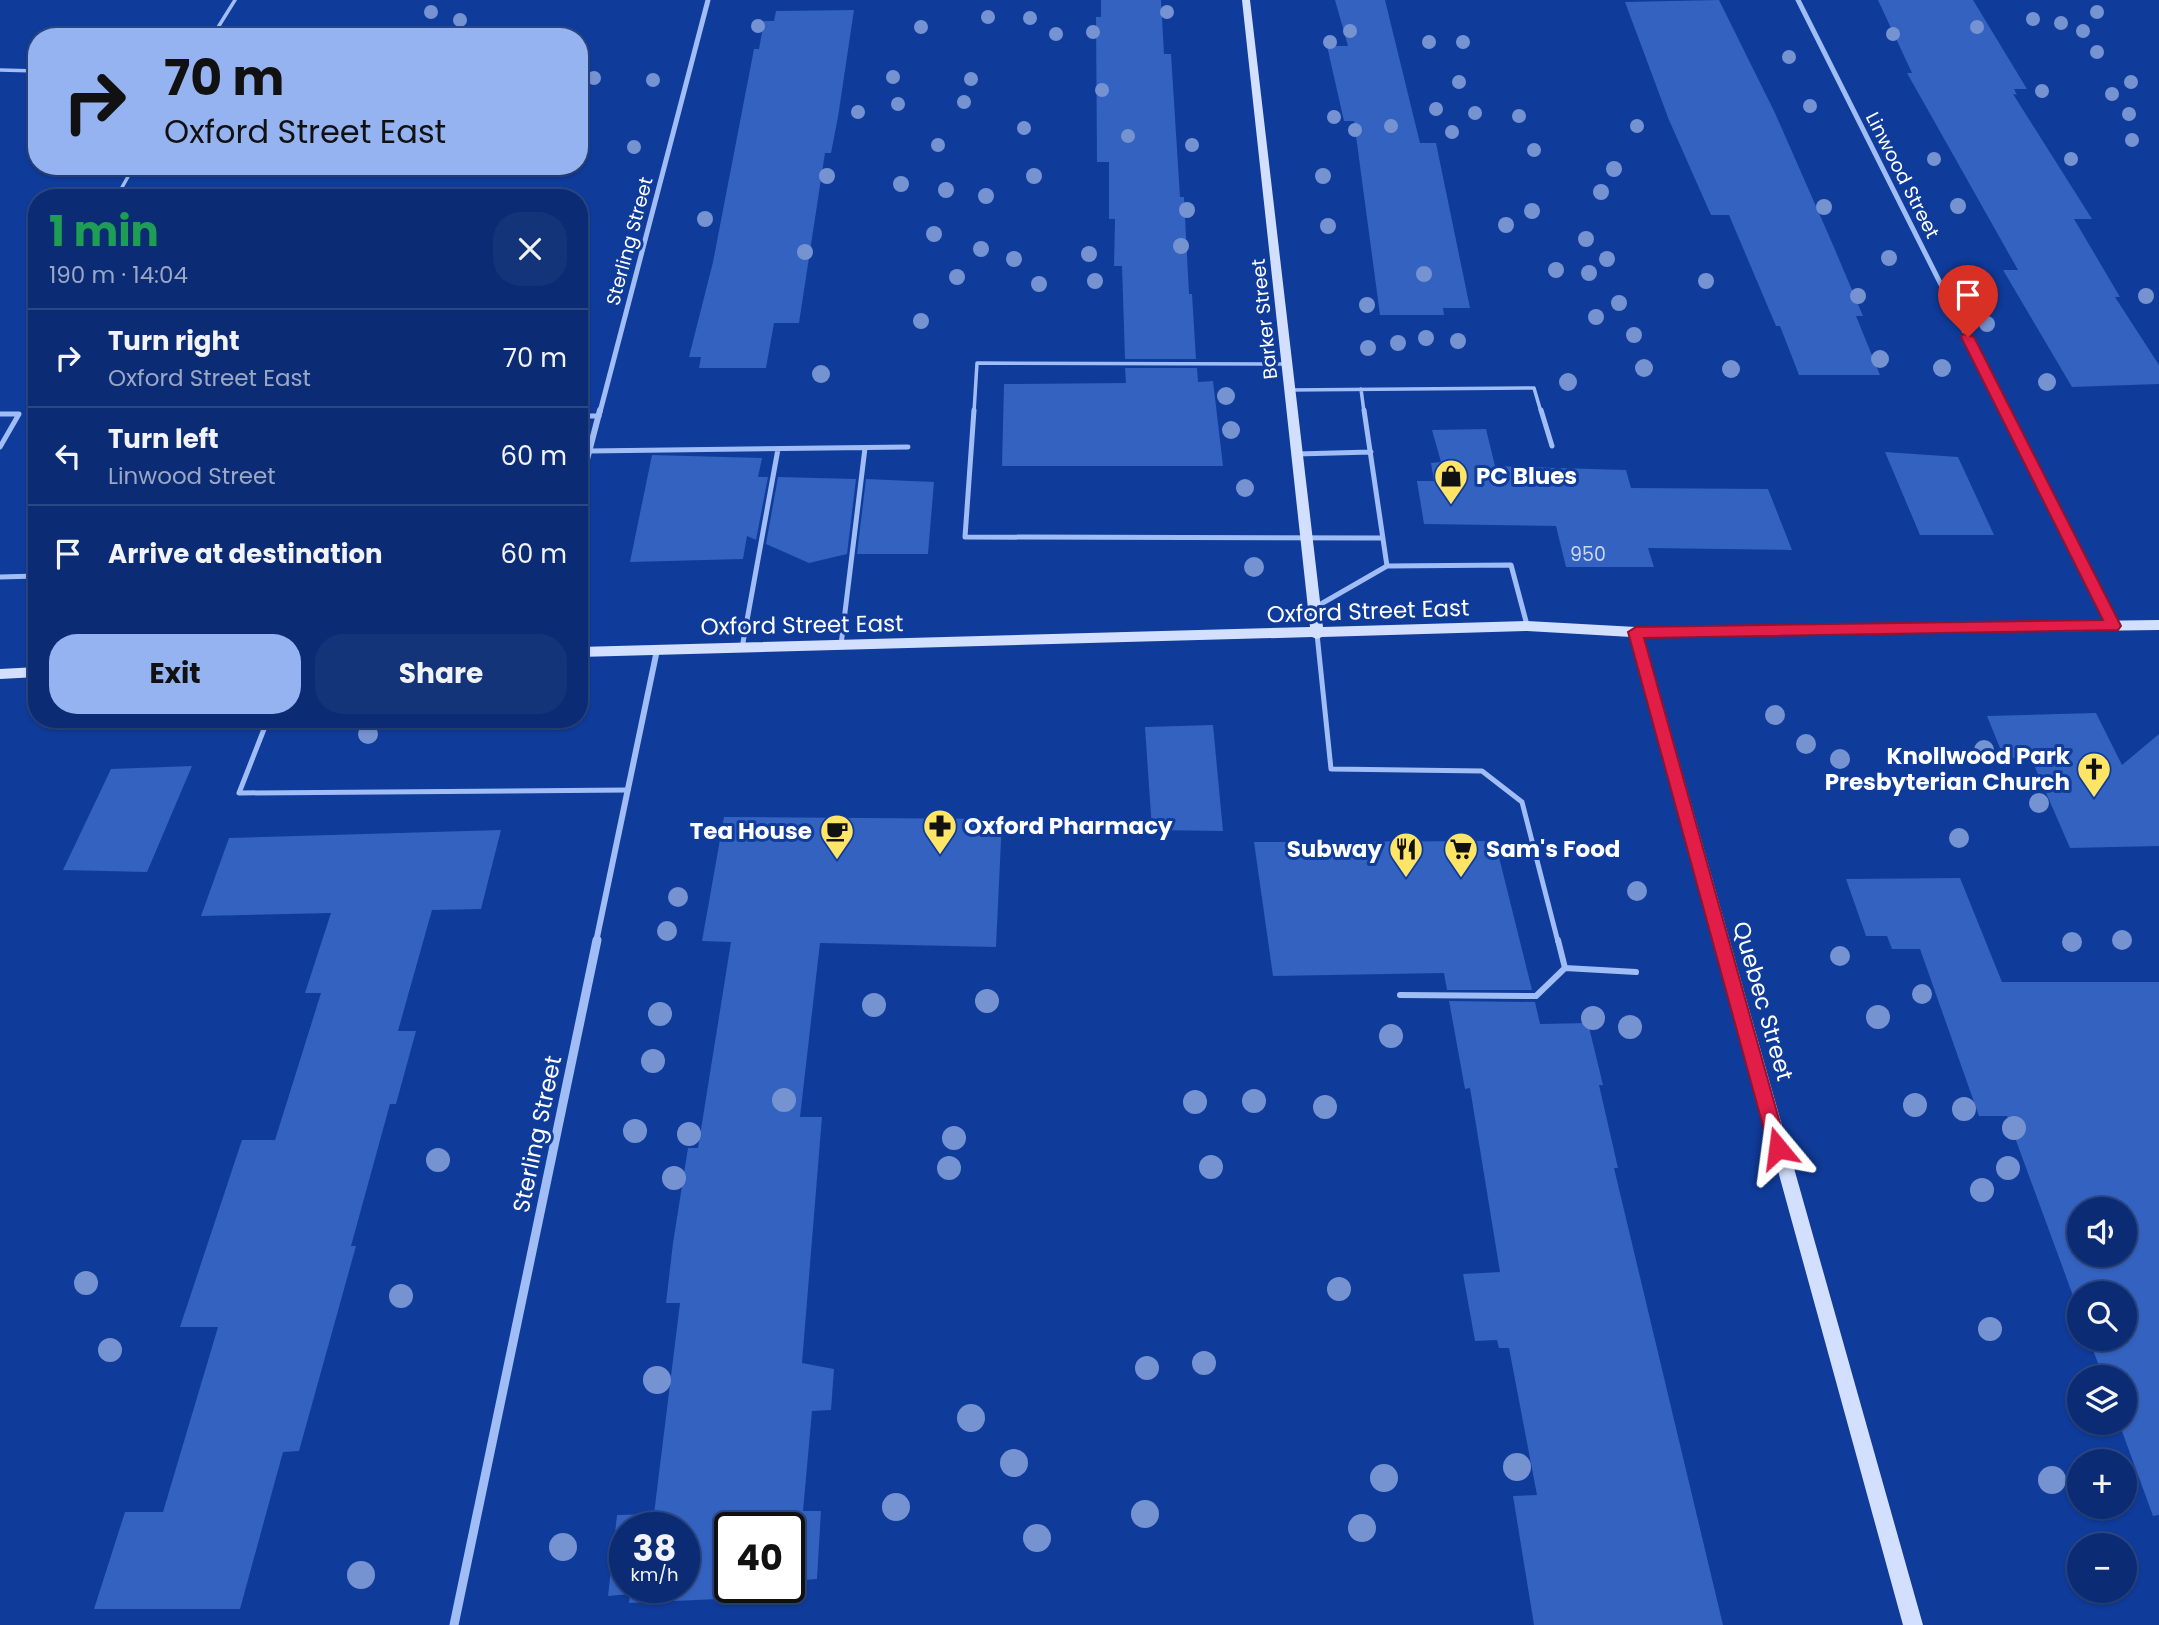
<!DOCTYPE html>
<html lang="en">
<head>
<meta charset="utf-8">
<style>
	:root { --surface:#0b2c74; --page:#143479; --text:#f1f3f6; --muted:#9aa7c5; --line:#2b4886; --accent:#95b2f1 }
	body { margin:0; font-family:Poppins,sans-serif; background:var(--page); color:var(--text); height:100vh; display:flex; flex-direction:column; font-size:26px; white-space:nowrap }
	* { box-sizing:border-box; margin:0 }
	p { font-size:23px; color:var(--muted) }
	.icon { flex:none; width:38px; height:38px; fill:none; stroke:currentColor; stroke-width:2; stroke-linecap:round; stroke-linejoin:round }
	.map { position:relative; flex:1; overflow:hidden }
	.panel { position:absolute; left:28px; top:189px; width:560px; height:539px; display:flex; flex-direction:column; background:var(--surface); border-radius:28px; box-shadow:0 2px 5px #0004,0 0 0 2px var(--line) }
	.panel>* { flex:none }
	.banner { position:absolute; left:28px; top:28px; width:560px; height:147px; border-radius:28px; box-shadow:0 2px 5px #0004,0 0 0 2px var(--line); background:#95b2f1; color:#111; overflow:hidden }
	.tools { position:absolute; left:2067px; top:1197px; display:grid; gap:14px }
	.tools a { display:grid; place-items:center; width:70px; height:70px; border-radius:50%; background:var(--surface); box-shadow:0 2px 5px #0004,0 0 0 2px var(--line); font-size:35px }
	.speed { position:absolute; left:609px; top:1512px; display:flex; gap:14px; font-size:35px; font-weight:700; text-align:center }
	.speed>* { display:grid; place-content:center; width:91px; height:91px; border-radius:50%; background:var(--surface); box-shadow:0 2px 5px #0004,0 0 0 2px var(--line); line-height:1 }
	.speed small { font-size:18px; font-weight:400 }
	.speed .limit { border:4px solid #111; border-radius:10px; background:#fff; color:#111 }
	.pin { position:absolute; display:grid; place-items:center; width:60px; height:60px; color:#fff; margin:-72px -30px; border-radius:50% 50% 50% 0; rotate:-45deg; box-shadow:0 0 7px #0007 }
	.pin .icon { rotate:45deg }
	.me { position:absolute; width:77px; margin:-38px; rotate:344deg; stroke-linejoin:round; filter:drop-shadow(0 0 5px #0008) }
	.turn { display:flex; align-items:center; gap:24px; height:147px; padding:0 21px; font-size:32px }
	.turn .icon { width:91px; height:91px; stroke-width:2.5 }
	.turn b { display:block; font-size:49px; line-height:60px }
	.round { display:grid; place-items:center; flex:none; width:74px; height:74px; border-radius:28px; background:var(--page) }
	.headline { display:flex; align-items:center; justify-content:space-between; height:119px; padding:0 21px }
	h1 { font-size:42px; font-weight:700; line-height:52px; color:#1e9e55 }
	.primary-button { display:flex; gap:14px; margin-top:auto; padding:14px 21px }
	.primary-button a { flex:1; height:80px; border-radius:28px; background:var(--accent); color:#111; font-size:28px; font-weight:700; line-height:80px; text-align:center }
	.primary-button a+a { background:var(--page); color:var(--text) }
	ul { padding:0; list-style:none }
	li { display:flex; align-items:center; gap:21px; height:98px; padding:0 21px; border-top:2px solid var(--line) }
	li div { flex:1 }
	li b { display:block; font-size:26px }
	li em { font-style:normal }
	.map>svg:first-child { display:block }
	.building { fill:#3462c0; fill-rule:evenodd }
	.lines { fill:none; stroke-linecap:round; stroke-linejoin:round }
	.lane-far2 { stroke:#a1bdf5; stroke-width:3.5 }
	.lane-far1 { stroke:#a1bdf5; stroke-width:5 }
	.lane { stroke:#a1bdf5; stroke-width:6 }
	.street-far2 { stroke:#a1bdf5; stroke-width:5 }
	.street-far1 { stroke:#a1bdf5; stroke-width:6 }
	.street { stroke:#a1bdf5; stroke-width:9 }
	.secondary { fill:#d2dffe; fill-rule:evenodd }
	.tree { fill:#7693d1 }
	.route { fill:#e11d48; stroke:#92132f; stroke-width:2 }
	.labels { text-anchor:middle; stroke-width:6; stroke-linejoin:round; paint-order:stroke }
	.far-street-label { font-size:19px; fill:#fff; stroke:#0f3b9a }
	.number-label { font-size:19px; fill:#ccd8ef }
	.poi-label { font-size:23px; font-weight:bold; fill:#fff; stroke:#0f3b9a; text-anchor:start }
	.street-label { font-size:23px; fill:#fff; stroke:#0f3b9a }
</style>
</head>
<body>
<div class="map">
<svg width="2159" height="1625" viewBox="0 0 2159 1625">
	<rect width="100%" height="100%" fill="#0f3b9a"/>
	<path class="building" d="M1101 0H1161L1164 54H1171L1180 197H1184L1189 294H1192L1196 359H1125L1122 266H1114L1115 219H1109V162H1097L1096 17H1101Z
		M1335 0H1385L1420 143H1436L1470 308H1443L1444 315H1380L1354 121H1344L1327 46H1348Z
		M1719 0 1775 113 1833 245 1863 316H1856L1880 375H1799L1780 326H1776L1729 215H1711L1669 120 1625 2Z
		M1878 0H1973L2027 89H2014L2017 95 2013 94 2092 219H2074L2120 297H2115L2159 365V384L2072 387 2003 270H2018L1907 73H1912Z
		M854 10 838 117 831 153H825L799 323H774L766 368H699L701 357H689L713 262 754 49H759L764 21H774L776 11Z
		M1125 368H1197L1198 382 1213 381 1223 466H1002L1004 384 1126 383Z
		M1486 429 1495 466 1626 470 1631 488 1768 489 1792 550 1648 548 1654 567H1566L1556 526 1424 524 1417 481H1434L1431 463 1441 462 1432 430Z
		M1885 452 1958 457 1994 535H1920Z
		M652 455 762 458 758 477H768L756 540 747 536 743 559 630 562Z
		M778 477 856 479 847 554 809 563 766 544Z
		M866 479 934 482 928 554H857Z
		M2096 713 2122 765 2159 734V846L2070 848 2031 758H2004L1987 716Z
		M1213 725 1223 831 1152 830 1145 727Z
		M192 766 147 872 63 870 111 769Z
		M724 817 1002 819 996 947 820 943 800 1117H822L802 1363 834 1369 831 1410 812 1411 803 1511H821L817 1579 789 1581V1528H730V1587H786L785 1596 629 1603 630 1594 608 1596 617 1515 654 1514 680 1303H666L673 1243 688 1148H698L731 942 702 941ZM625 1528H684V1587H625Z
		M501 830 481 909 432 910 398 1031H416L396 1104H390L351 1246H356L299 1451 283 1452 240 1609H94L125 1512H163L218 1327H180L242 1140H275L321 993H305L331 913 201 916 229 838Z
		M1495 841 1532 990H1447L1444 973 1273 976 1254 842Z
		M1960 878 2002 982H2159V1515L2153 1516 2119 1423H2124V1377H2103L2089 1339H2124V1293H2079V1312L2007 1116H1979L1920 949H1892L1887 936H1866L1846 879ZM2079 1209H2124V1255H2079Z
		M1449 1001 1535 1002 1540 1024 1588 1023 1603 1085H1599L1618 1168H1614L1723 1625H1534L1513 1496 1537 1495 1509 1348H1499L1497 1340 1475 1341 1463 1274 1500 1272 1470 1088 1465 1089Z"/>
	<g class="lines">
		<path class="lane-far2" d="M212 37 235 0
			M0 70 37 71
			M116 198 134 166
			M1361 389 1364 412
			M1289 390 1534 388 1541 412
			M974 412 977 363 1287 364"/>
		<path class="lane-far1" d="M974 410 965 537 1383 538
			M1541 410 1552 446
			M0 414H19L0 447
			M579 416H599
			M589 451 908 447
			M1297 454 1371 452
			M1387 566 1511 565 1527 625
			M0 577 37 576
			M1314 608 1387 566 1364 410
			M1317 634 1331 769 1482 771 1522 802 1558 942
			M841 645 865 448
			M742 648 778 449
			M268 719 239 793 628 790"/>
		<path class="lane" d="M1558 940 1565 968 1636 972
			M1400 995 1536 996 1565 968"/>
		<path class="street-far2" d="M1798 0 2005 412
			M600 412 708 0"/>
		<path class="street-far1" d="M2004 410 2113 626
			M579 490 600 410
			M596 942 657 650"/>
		<path class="street" d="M454 1625 597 940"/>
		<path class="secondary" d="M1242 0H1250L1323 627 1527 621 1636 627 2159 620V630L1644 637 1923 1625H1903L1631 637 1527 631 1322 637 1317 639 1312 637 579 657V647L1310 627Z
			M37 667V677L0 679V669Z"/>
	</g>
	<g class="tree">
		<circle cx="431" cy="12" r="7"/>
		<circle cx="1167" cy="12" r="7"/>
		<circle cx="2097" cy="12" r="7"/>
		<circle cx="988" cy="17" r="7"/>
		<circle cx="1030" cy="18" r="7"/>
		<circle cx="2033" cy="19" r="7"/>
		<circle cx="460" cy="20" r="7"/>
		<circle cx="2061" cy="23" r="7"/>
		<circle cx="758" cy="26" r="7"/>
		<circle cx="921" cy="27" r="7"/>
		<circle cx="1977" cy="27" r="7"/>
		<circle cx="1350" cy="31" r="7"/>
		<circle cx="2083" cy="31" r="7"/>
		<circle cx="1093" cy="32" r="7"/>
		<circle cx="1056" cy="34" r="7"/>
		<circle cx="1893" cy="34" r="7"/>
		<circle cx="1330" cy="42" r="7"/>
		<circle cx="1429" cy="42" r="7"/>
		<circle cx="1463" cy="42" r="7"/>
		<circle cx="2097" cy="52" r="7"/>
		<circle cx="1789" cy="57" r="7"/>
		<circle cx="893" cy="77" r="7"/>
		<circle cx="594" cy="78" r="7"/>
		<circle cx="971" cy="79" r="7"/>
		<circle cx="653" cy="80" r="7"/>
		<circle cx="1459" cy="82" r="7"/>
		<circle cx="2131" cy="82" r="7"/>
		<circle cx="1102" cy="90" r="7"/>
		<circle cx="2042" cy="91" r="7"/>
		<circle cx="2112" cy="94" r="7"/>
		<circle cx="964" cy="102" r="7"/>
		<circle cx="898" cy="104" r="7"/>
		<circle cx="1810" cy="106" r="7"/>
		<circle cx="1436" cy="109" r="7"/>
		<circle cx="858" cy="112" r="7"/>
		<circle cx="1475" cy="113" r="7"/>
		<circle cx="2129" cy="114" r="7"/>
		<circle cx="1519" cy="116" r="7"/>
		<circle cx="1334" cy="117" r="7"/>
		<circle cx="1391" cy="126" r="7"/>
		<circle cx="1637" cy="126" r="7"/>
		<circle cx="1024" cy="128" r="7"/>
		<circle cx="1355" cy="130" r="7"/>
		<circle cx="1452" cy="132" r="7"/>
		<circle cx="1128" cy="136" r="7"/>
		<circle cx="2132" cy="140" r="7"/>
		<circle cx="938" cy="145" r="7"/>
		<circle cx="1192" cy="145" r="7"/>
		<circle cx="634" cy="147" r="7"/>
		<circle cx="1534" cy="150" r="7"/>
		<circle cx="1934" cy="159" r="7"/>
		<circle cx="2071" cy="159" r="7"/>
		<circle cx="1614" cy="169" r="8"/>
		<circle cx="827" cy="176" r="8"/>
		<circle cx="1034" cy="176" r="8"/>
		<circle cx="1323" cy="176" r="8"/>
		<circle cx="901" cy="184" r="8"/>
		<circle cx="946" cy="190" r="8"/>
		<circle cx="1601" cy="192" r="8"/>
		<circle cx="986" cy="196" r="8"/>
		<circle cx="1958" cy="206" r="8"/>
		<circle cx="1824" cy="207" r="8"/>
		<circle cx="1187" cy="210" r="8"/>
		<circle cx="1532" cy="211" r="8"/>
		<circle cx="705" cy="219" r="8"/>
		<circle cx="1506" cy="225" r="8"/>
		<circle cx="1328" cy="226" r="8"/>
		<circle cx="934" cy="234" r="8"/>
		<circle cx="1586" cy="239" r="8"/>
		<circle cx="1181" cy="246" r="8"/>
		<circle cx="981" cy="249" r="8"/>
		<circle cx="805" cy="252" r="8"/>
		<circle cx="1089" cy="254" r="8"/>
		<circle cx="1889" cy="258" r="8"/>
		<circle cx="1014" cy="259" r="8"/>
		<circle cx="1607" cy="259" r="8"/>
		<circle cx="1556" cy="270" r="8"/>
		<circle cx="1589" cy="273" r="8"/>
		<circle cx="1424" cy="274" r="8"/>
		<circle cx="957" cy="277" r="8"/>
		<circle cx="1095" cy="281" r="8"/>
		<circle cx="1706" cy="281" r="8"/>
		<circle cx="1039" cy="284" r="8"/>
		<circle cx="1858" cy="296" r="8"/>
		<circle cx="2146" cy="296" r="8"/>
		<circle cx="1619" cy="303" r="8"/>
		<circle cx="1367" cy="305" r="8"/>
		<circle cx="1596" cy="317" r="8"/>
		<circle cx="921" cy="321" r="8"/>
		<circle cx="1987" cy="324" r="8"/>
		<circle cx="1634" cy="335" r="8"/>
		<circle cx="1426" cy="338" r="8"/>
		<circle cx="1458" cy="341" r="8"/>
		<circle cx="1398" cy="343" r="8"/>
		<circle cx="1368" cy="348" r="8"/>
		<circle cx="1880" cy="359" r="9"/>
		<circle cx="1644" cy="368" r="9"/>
		<circle cx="1942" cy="368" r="9"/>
		<circle cx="1731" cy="369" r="9"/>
		<circle cx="821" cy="374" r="9"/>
		<circle cx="1568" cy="382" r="9"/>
		<circle cx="2047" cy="382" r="9"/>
		<circle cx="1226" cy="396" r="9"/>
		<circle cx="1231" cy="430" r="9"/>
		<circle cx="1245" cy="488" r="9"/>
		<circle cx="1254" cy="567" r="10"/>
		<circle cx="1775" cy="715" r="10"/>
		<circle cx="368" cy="734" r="10"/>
		<circle cx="1806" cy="744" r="10"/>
		<circle cx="1984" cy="750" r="10"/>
		<circle cx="1840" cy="759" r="10"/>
		<circle cx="2039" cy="803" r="10"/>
		<circle cx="1959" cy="838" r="10"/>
		<circle cx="1637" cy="891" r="10"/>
		<circle cx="678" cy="897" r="10"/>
		<circle cx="667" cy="931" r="10"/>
		<circle cx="2122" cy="940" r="10"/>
		<circle cx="2072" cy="942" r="10"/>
		<circle cx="1840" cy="956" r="10"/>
		<circle cx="1922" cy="994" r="10"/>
		<circle cx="987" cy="1001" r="12"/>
		<circle cx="874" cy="1005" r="12"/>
		<circle cx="660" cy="1014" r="12"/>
		<circle cx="1878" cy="1017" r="12"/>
		<circle cx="1593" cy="1018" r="12"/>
		<circle cx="1630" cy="1027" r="12"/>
		<circle cx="1391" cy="1036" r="12"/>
		<circle cx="653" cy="1061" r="12"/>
		<circle cx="784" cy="1100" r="12"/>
		<circle cx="1254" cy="1101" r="12"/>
		<circle cx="1195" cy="1102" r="12"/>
		<circle cx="1915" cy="1105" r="12"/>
		<circle cx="1325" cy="1107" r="12"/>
		<circle cx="1964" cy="1109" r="12"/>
		<circle cx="2014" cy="1128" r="12"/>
		<circle cx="635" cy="1131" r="12"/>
		<circle cx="689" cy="1134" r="12"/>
		<circle cx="954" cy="1138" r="12"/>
		<circle cx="438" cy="1160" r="12"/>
		<circle cx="1211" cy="1167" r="12"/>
		<circle cx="949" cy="1168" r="12"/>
		<circle cx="2008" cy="1168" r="12"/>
		<circle cx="674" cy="1178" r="12"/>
		<circle cx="1982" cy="1190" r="12"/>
		<circle cx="86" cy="1283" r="12"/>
		<circle cx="1339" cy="1289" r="12"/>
		<circle cx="401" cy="1296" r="12"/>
		<circle cx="1990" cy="1329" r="12"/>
		<circle cx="110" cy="1350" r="12"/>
		<circle cx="1204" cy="1363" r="12"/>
		<circle cx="1147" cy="1368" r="12"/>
		<circle cx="657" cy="1380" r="14"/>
		<circle cx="971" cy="1418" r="14"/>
		<circle cx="1014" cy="1463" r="14"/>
		<circle cx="1517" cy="1467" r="14"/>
		<circle cx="1384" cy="1478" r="14"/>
		<circle cx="2052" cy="1480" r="14"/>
		<circle cx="896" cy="1507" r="14"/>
		<circle cx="1145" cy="1514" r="14"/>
		<circle cx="1362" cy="1528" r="14"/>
		<circle cx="1037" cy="1538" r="14"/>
		<circle cx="563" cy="1547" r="14"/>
		<circle cx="361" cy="1575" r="14"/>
	</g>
	<path class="route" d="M1963 334 1974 337 2121 626 2118 630 1644 638 1787 1148 1785 1154 1778 1157 1772 1154 1769 1148 1628 632 1636 627 2103 620 1961 337Z"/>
	<defs>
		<g id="shop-pin" transform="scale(1.75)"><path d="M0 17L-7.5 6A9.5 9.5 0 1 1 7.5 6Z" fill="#ffe565" stroke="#0f3b9a"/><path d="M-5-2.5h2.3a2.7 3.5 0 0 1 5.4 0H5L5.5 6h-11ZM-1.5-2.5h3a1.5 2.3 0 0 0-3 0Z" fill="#111"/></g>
		<g id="church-pin" transform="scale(1.75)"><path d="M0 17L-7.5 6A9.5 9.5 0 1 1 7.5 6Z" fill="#ffe565" stroke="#0f3b9a"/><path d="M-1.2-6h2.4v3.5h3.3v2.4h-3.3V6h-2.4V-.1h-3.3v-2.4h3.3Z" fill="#111"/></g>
		<g id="pharmacy-pin" transform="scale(1.75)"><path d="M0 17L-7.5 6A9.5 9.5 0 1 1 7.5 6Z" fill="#ffe565" stroke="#0f3b9a"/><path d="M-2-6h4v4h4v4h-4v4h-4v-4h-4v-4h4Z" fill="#111"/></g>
		<g id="cafe-pin" transform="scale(1.75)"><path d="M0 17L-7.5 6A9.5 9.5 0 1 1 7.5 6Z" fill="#ffe565" stroke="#0f3b9a"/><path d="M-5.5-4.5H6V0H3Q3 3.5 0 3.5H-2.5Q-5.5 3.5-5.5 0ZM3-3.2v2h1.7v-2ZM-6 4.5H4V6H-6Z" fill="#111"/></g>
		<g id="restaurant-pin" transform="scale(1.75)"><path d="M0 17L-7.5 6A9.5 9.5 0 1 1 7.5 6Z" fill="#ffe565" stroke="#0f3b9a"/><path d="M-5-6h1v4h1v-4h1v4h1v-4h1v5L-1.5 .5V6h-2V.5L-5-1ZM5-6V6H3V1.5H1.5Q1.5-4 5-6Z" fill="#111"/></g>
		<g id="supermarket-pin" transform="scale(1.75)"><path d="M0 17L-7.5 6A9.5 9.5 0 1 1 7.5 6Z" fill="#ffe565" stroke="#0f3b9a"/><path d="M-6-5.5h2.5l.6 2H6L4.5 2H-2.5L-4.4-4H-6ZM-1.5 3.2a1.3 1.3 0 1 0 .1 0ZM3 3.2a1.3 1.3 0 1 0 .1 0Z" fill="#111"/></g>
	</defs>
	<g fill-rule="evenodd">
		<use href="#shop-pin" x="1451" y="476"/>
		<use href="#church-pin" x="2094" y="769"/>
		<use href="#pharmacy-pin" x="940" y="826"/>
		<use href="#cafe-pin" x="837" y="831"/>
		<use href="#restaurant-pin" x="1406" y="849"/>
		<use href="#supermarket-pin" x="1461" y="849"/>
	</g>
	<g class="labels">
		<g class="far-street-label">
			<text transform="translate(1903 175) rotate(63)" y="7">Linwood Street</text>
			<text transform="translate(629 241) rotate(-75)" y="7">Sterling Street</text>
			<text transform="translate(1264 319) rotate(-96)" y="7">Barker Street</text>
		</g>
		<g class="number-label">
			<text x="1588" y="561">950</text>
		</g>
		<g class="poi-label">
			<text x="1476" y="484">PC Blues</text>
			<text x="2070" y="764" text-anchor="end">Knollwood Park<tspan x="2070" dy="26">Presbyterian Church</tspan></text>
			<text x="964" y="834">Oxford Pharmacy</text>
			<text x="812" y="839" text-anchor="end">Tea House</text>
			<text x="1382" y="857" text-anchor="end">Subway</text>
			<text x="1486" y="857">Sam's Food</text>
		</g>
		<g class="street-label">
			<text transform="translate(1368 611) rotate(-2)" y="8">Oxford Street East</text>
			<text transform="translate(802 625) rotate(-1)" y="8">Oxford Street East</text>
			<text transform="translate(1763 1001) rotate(74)" y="8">Quebec Street</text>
			<text transform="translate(537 1134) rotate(-78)" y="8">Sterling Street</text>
		</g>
	</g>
</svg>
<div class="tools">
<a><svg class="icon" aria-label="sound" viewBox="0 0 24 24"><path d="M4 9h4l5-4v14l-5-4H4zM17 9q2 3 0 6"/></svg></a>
<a><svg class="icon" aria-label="search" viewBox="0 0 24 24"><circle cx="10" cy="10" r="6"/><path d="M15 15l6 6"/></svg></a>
<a><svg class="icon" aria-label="layers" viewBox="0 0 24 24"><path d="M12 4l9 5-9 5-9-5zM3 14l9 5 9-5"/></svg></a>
<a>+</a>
<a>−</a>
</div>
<div class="speed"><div>38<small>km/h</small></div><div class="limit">40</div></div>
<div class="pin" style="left:1968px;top:337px;background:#d93025"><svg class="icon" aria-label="arrive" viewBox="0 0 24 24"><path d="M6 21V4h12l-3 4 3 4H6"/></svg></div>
<svg class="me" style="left:1778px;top:1148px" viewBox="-20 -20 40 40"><path d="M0-17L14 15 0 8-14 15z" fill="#e11d48" stroke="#fff" stroke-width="4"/></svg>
<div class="banner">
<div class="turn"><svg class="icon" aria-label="right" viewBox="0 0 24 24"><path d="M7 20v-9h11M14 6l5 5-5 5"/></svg><div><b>70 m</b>Oxford Street East</div></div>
</div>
<section class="panel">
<div class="headline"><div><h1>1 min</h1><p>190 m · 14:04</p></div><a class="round"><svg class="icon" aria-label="close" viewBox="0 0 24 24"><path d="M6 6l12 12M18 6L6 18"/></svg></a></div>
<ul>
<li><svg class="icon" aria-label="right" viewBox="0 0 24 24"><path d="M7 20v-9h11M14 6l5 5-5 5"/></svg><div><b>Turn right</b><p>Oxford Street East</p></div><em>70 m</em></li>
<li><svg class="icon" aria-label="left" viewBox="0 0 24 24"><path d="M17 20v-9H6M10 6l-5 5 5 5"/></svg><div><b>Turn left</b><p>Linwood Street</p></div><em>60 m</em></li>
<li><svg class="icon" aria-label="arrive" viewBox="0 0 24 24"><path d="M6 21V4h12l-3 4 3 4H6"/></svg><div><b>Arrive at destination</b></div><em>60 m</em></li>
</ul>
<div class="primary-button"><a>Exit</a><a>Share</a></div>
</section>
</div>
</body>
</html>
